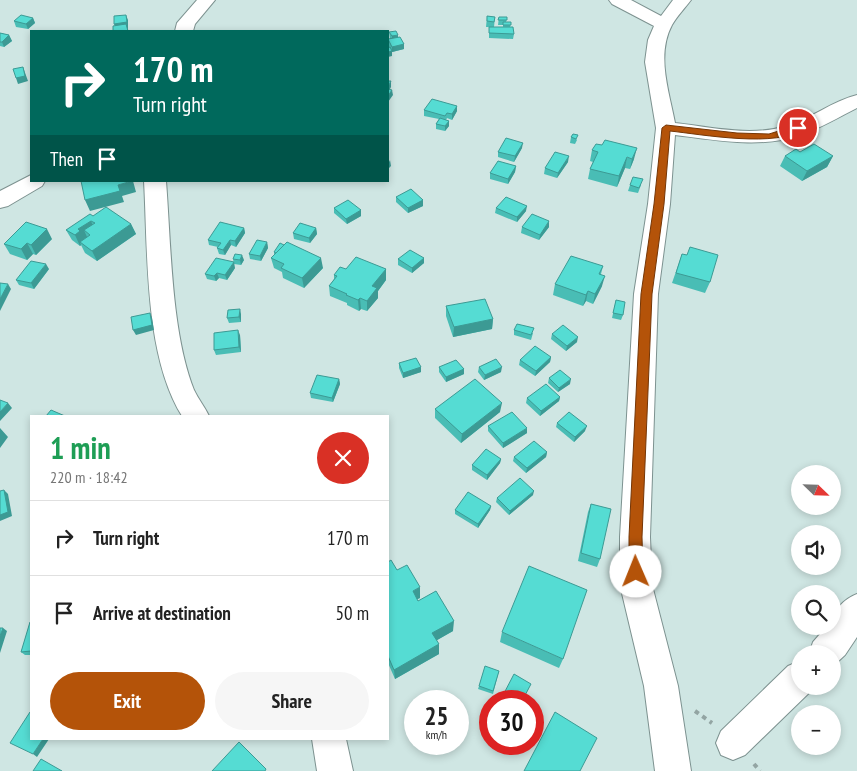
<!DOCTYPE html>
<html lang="en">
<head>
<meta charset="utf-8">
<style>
	:root { --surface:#fff; --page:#f6f6f6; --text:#222; --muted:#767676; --line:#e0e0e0; --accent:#b45309 }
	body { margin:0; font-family:"PT Sans Narrow",sans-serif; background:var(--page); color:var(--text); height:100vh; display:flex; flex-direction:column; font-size:19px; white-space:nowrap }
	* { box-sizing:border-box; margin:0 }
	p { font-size:16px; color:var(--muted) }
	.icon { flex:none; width:28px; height:28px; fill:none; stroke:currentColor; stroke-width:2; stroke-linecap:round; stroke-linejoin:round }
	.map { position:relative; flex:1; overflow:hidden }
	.details { position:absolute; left:30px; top:415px; width:359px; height:325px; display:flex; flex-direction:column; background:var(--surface); border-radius:0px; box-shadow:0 2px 8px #0003 }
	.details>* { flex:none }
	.banner { position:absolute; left:30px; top:30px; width:359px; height:152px; border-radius:0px; box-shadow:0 2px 8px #0003; background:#00695c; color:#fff; overflow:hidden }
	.needle { width:32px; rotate:113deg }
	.tools { position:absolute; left:791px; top:465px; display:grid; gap:10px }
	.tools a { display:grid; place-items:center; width:50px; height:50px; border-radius:50%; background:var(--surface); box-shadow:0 2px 8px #0003; font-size:25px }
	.speed { position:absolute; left:404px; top:690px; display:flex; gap:10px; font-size:25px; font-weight:700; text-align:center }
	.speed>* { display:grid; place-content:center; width:65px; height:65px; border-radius:50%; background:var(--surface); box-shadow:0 2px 8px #0003; line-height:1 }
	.speed small { font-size:12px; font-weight:400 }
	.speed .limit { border:8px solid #d22; background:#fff; color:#111 }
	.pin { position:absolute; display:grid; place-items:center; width:42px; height:42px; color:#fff; margin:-21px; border:2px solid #fff; border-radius:50%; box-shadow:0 1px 5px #0007 }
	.me { position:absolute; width:55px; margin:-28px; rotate:359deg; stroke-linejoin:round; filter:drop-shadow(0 0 4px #0008) }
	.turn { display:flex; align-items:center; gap:18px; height:105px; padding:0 20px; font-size:22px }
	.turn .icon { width:65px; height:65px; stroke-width:2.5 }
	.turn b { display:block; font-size:35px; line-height:42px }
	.then { display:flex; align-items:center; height:48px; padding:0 20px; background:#0003; gap:10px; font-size:19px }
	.round { display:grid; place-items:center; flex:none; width:52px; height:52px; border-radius:26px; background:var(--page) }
	.headline { display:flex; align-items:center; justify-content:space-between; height:85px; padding:0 20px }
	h1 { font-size:30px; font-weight:700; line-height:38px; color:#1e9e55 }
	.action { display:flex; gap:10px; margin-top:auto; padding:10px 20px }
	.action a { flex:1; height:58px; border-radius:30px; background:var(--accent); color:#fff; font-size:20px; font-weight:700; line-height:58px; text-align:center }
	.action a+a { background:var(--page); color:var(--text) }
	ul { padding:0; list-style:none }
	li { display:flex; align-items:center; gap:15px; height:75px; padding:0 20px; border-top:1px solid var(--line) }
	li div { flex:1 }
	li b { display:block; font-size:19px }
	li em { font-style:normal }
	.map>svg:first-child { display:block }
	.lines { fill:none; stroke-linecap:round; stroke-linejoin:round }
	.minor-casing { stroke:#7d9290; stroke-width:2 }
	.path { stroke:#93a5a3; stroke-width:4; stroke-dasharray:4.5 4.5; stroke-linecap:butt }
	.minor { fill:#fff; fill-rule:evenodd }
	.wall { fill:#49bdb5 }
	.shaded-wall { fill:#3c9a94 }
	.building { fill:#55dcd3; stroke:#3c9a94 }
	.route { fill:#b45309; stroke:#753606 }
</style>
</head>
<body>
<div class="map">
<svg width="857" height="771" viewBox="0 0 857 771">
	<rect width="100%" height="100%" fill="#cfe6e3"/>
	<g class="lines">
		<g class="minor-casing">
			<path id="minor" d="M197 0H215L195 24 193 31H175L177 23Z
				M609 0H631L661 16 673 0H691C685 8 677 16 672 25 656 55 669 91 675 123 711 127 751 137 786 126 811 119 832 101 857 95V108C839 117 821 128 801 135 760 149 717 140 675 135L670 204 658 294 650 537 652 585 678 686 691 771H655L644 686 620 585V537L634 294 648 204 656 128 645 62 648 40 654 26 612 4Z
				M31 175V181H45L42 186 8 206 0 208V191Z
				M144 181H166C171 244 171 332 194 390 198 399 205 407 209 416H182C144 355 148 252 144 181Z
				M857 594V637L845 655 832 667V654H809L813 642 827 626H832C832 611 844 599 857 594Z
				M800 661V686H813L812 690 745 755 733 760 721 755 716 743 721 731 788 666Z
				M312 739H346L353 771H317Z"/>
		</g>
		<path class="path" d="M695 711 712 723
			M754 764 760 771"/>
		<use href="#minor" class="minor"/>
	</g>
	<path class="wall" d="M487 16 495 17 494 27H503V25H498L499 17H507L506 22H511L510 27 514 34 513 39 489 38V27H486Z
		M33 18 35 23 28 29 16 27 14 21Z
		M389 32 398 37 404 44V49L392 52V56L388 45V39H390Z
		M0 33 9 35 12 41 4 47 0 46Z
		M457 106V111L452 120 447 118 446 120 449 121V126L445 131 436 129V124L439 119 424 116V110Z
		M573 134 577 140 575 144 570 143 571 137Z
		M522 148 514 162 498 157V152Z
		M592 150 634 159 630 169 625 168 617 187 588 179 590 169 593 162 590 161Z
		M800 152 833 156 827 167 802 181 780 166 785 156Z
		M568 162 557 178 544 174 545 168Z
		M516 166 515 172 508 184 490 179V173Z
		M630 185H641L638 193 628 191Z
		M396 197 423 200V206L408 213 396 202Z
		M334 208 361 210V216L347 224 334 213Z
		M496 208 526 211 517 222 495 213Z
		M93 216 131 224 136 234 97 261 85 253 81 245 80 246 72 240 66 230Z
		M522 227H549L539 240 521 233Z
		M244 228 245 233 236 247 231 245 225 255 219 254 217 248 218 247 209 245 208 240Z
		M316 228 317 234 310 243 294 239 293 233Z
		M52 239 36 255 33 254 27 260 10 254 4 244Z
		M267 242 268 248 261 261 250 259 249 254Z
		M274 252 323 268 304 288 283 278 282 272 274 268 271 258 274 255Z
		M682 254 710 282 705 293 672 283Z
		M424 258V263L412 273 398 265V259Z
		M233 259 244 260 241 265 234 264Z
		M603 266 601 274 602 286 593 304 586 301 583 306 553 295 555 284Z
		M235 268 227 280 219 278 216 281 207 279 205 274Z
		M49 269 34 289 19 285 16 280Z
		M346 269H386V280L378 291V298L367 311 361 309 359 311 347 305V303L330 296 329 286 334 279V275Z
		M616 300 623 315 621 320 612 318Z
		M446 306 493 319 492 329 453 337 446 316Z
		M241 314V322L229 323 227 318Z
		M514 330 533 333 531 340 514 335Z
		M552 334 577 342 566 351 551 339Z
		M240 335 241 352 216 355 214 350Z
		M551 357 550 362 535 376 519 365 520 360Z
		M399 363 421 367V372L403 378 399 368Z
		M439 367 464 369V374L446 382 439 372Z
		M479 367 501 372 484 380 478 372Z
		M549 378 570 384 558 392 548 383Z
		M339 379 340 384 333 402 311 398 310 393Z
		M560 397 559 401 540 416 526 403 527 398Z
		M435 409 500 412 461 443 435 418Z
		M557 423 585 431 574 442 556 427Z
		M488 426 527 433 503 448 488 431Z
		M547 452 546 457 526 473 513 461 514 457Z
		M501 459 500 463 487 480 472 470V465Z
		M533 495 509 515 496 502 497 498Z
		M591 504 600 559 597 567 578 561 588 512Z
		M491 506 490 510 478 528 455 514V510Z
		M388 562 397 570 420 598 417 599 418 601 453 631 437 640 439 654 395 679 388 663Z
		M31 622V655H25L21 652Z
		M502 632 563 659 559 668 500 642Z
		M499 671 493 694 478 689 479 686Z"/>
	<path class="shaded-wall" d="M126 15 128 20V31L116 29 114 24Z
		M33 18 35 23 28 29 26 24Z
		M9 35 12 41 4 47 2 42Z
		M398 35V40L392 41V36Z
		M404 44V49L392 52V47Z
		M392 51V56L388 57V52Z
		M23 67 28 81 18 84 16 78Z
		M391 81V87L388 93V87Z
		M392 90 393 95 388 102V96Z
		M457 106V111L452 120V114Z
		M449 121V126L445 131V126Z
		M523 143 522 148 514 162 515 156Z
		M637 148 634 159 630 169 632 159Z
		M569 156 568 162 557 178 558 173Z
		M833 156 827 167 802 181 807 171Z
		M627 157 625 168 617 187 619 176Z
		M390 160 391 166 388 169V164Z
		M516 166 515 172 508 184V179Z
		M132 181H133L136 192 122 196 124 202 90 211 85 200 118 185Z
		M423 200V206L408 213V208Z
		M527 206 526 211 517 222V217Z
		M361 210V216L347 224 346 219Z
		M91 221 95 231 84 230 87 237 80 242 81 245 80 246 75 235 78 229Z
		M549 221V227L539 240 540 235Z
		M131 224 136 234 97 261 92 251Z
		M244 228 245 233 236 247 235 241Z
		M316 228 317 234 310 243 309 238Z
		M47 229 52 239 36 255 31 245Z
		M230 240 231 245 225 255 223 250Z
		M267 242 268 248 261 261 260 256Z
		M27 243 33 254 27 260 21 249Z
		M242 255 244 260 241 265 240 260Z
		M321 258 323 268 304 288 302 278Z
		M424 258V263L412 273V268Z
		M234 262 235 268 227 280 225 275Z
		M46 264 49 269 34 289 31 283Z
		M386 269V280L378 291V298L367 311V301L372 286Z
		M217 273 219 278 216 281 214 276Z
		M605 276 602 286 593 304 595 294Z
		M8 284 11 289 0 311V299Z
		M588 291 586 301 583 306 586 295Z
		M360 298 361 309 359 311 358 300Z
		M240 309 241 314V322L239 317Z
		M150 313 152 318 154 330 136 335 133 330Z
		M493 319 492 329 453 337 454 327Z
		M238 330 240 335 241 352 239 347Z
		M578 337 577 342 566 351 567 346Z
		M551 357 550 362 535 376 536 371Z
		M421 367V372L403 378V373Z
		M502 367 501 372 484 380 485 375Z
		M464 369V374L446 382V377Z
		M339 379 340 384 333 402 332 398Z
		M571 379 570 384 558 392 559 388Z
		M560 397 559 401 540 416 541 411Z
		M8 403 12 408 0 421V412Z
		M502 403 500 412 461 443 462 434Z
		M587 426 585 431 574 442 575 437Z
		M0 428 8 437 0 448Z
		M527 428V433L503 448V443Z
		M547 452 546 457 526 473 527 468Z
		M501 459 500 463 487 480V475Z
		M4 490 8 494 12 516 0 521V515Z
		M534 491 533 495 509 515 510 511Z
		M491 506 490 510 478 528V524Z
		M420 587V598L413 601V591Z
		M454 621 453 631 432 643V633Z
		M3 628 7 631 0 653V636Z
		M439 644V654L395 679 394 670Z
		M43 739H49L37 757 33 754Z"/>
	<path class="building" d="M21 15 33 18 26 24 14 21Z
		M126 15 127 22 114 24V16Z
		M487 16 495 17 494 22 487 21Z
		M499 17H507V20H498Z
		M503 22H511V25H503Z
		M126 24 128 31H113V26Z
		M489 27H513L514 34 489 33Z
		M396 31 398 35 392 36 389 32Z
		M0 33 9 35 2 42H0Z
		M400 37 404 44 392 47 388 39Z
		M390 47 392 51 388 52V48Z
		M23 67 25 76 16 78 13 69Z
		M388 81H391L388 87Z
		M388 89 392 90 388 96Z
		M432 99 457 106 452 114 447 113 445 116 424 110Z
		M440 118 449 121 445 126 436 124Z
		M573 134 578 135 576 139 571 137Z
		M506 138 523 143 515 156 498 152Z
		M605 140 637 148 632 159 627 157 619 176 590 169 598 152 592 150 596 144 602 145Z
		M814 144 833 156 807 171 785 156 796 149 800 152Z
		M555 152 569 156 558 173 545 168Z
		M498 161 516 166 508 179 490 173Z
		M633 177 643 179 639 188 630 185Z
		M81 181H132L118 185 120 191 85 200Z
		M411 189 423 200 408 208 396 197Z
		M506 197 527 206 517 217 496 208Z
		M348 200 361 210 346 219 334 208Z
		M106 207 131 224 92 251 80 242 90 235 84 230 95 223 91 221 78 229 80 231 75 235 66 230 90 214 93 216Z
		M532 214 549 221 540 235 522 227Z
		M26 222 47 229 31 245 27 243 21 249 4 244Z
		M220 222 244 228 235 241 230 240 223 250 217 248 221 243 208 240Z
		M300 223 316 228 309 238 293 233Z
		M257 240 267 242 260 256 249 254Z
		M287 242 321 258 302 278 281 268 284 264 271 258Z
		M280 243 284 245 276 253 274 252Z
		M690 247 718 255 710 282 676 273 682 254 687 255Z
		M410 250 424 258 412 268 398 259Z
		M235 254 242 255 240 260 233 259Z
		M571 256 603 266 599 274 605 276 595 294 588 291 586 295 555 284Z
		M356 257 386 269 372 286 377 288 367 301 360 298 358 300 346 295 347 294 329 286 337 276 334 275 340 267 346 269Z
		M216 258 234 262 225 275 217 273 214 276 205 274Z
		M31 261 46 264 31 283 16 280Z
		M0 283 8 284 0 299Z
		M485 299 493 319 454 327 446 306Z
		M616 300 625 302 623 315 613 313Z
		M240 309 239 317 227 318 228 310Z
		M150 313 152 325 133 330 131 317Z
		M517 324 534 328 531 335 514 330Z
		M563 325 578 337 567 346 552 334Z
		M238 330 239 347 214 350V333Z
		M535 346 551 357 536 371 520 360Z
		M416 358 421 367 403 373 399 363Z
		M496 359 502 367 485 375 479 367Z
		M456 360 464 369 446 377 439 367Z
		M560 370 571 379 559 388 549 378Z
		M317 375 339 379 332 398 310 393Z
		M475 379 502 403 462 434 435 409Z
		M546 384 560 397 541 411 527 398Z
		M0 400 8 403 0 412Z
		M51 410 65 416H46Z
		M512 412 527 428 503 443 488 426Z
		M569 412 587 426 575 437 557 423Z
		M534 441 547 452 527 468 514 457Z
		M486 449 501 459 487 475 472 465Z
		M520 478 534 491 510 511 497 498Z
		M4 490 8 512 0 515V491Z
		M468 492 491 506 478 524 455 510Z
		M591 504 611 509 600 559 581 553Z
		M391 560 397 570 407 565 420 587 413 591 418 601 436 591 454 621 432 633 439 644 394 670 388 656V562Z
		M529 566 587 590 563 659 502 632Z
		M30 622H31V651L21 652Z
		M0 628H3L0 636Z
		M485 666 499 671 493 691 479 686Z
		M514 674 531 684 522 701H500Z
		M30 712 31 713V739H43L33 754 10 743Z
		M555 712 597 738 580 771H524Z
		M239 742 266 769 265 771H212Z
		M41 759 62 771H33Z"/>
	<path class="route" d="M666 125 737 133 769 134 798 125 802 128C781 149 699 134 670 131L664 204 652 294 642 537 643 572 641 576 636 578 631 576 629 572V537L641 294 654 204 662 128Z"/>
</svg>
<div class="tools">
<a><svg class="needle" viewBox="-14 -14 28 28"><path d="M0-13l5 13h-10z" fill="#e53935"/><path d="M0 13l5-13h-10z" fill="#767676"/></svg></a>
<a><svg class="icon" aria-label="sound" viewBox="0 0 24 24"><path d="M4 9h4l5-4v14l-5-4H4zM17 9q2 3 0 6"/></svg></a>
<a><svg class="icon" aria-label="search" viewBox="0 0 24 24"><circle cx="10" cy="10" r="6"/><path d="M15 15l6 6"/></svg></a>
<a>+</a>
<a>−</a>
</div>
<div class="speed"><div>25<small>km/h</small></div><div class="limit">30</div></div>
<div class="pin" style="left:798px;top:128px;background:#d93025"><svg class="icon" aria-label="arrive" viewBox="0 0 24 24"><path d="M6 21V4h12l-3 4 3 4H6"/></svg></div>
<svg class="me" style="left:636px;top:572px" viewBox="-20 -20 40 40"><circle r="19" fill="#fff"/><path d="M0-13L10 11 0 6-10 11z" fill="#b45309"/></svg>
<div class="banner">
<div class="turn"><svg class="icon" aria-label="right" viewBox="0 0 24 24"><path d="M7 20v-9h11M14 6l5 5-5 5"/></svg><div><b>170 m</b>Turn right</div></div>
<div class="then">Then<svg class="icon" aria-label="arrive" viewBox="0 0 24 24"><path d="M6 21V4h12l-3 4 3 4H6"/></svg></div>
</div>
<section class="details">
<div class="headline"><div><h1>1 min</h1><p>220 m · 18:42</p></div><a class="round" style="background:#d93025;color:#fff"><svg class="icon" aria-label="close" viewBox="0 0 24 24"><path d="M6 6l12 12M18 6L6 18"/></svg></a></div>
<ul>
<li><svg class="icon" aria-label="right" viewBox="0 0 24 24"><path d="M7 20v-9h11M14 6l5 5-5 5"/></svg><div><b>Turn right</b></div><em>170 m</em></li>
<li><svg class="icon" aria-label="arrive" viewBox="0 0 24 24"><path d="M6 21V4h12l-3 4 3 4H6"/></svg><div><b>Arrive at destination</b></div><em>50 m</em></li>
</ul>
<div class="action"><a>Exit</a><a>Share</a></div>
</section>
</div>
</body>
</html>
